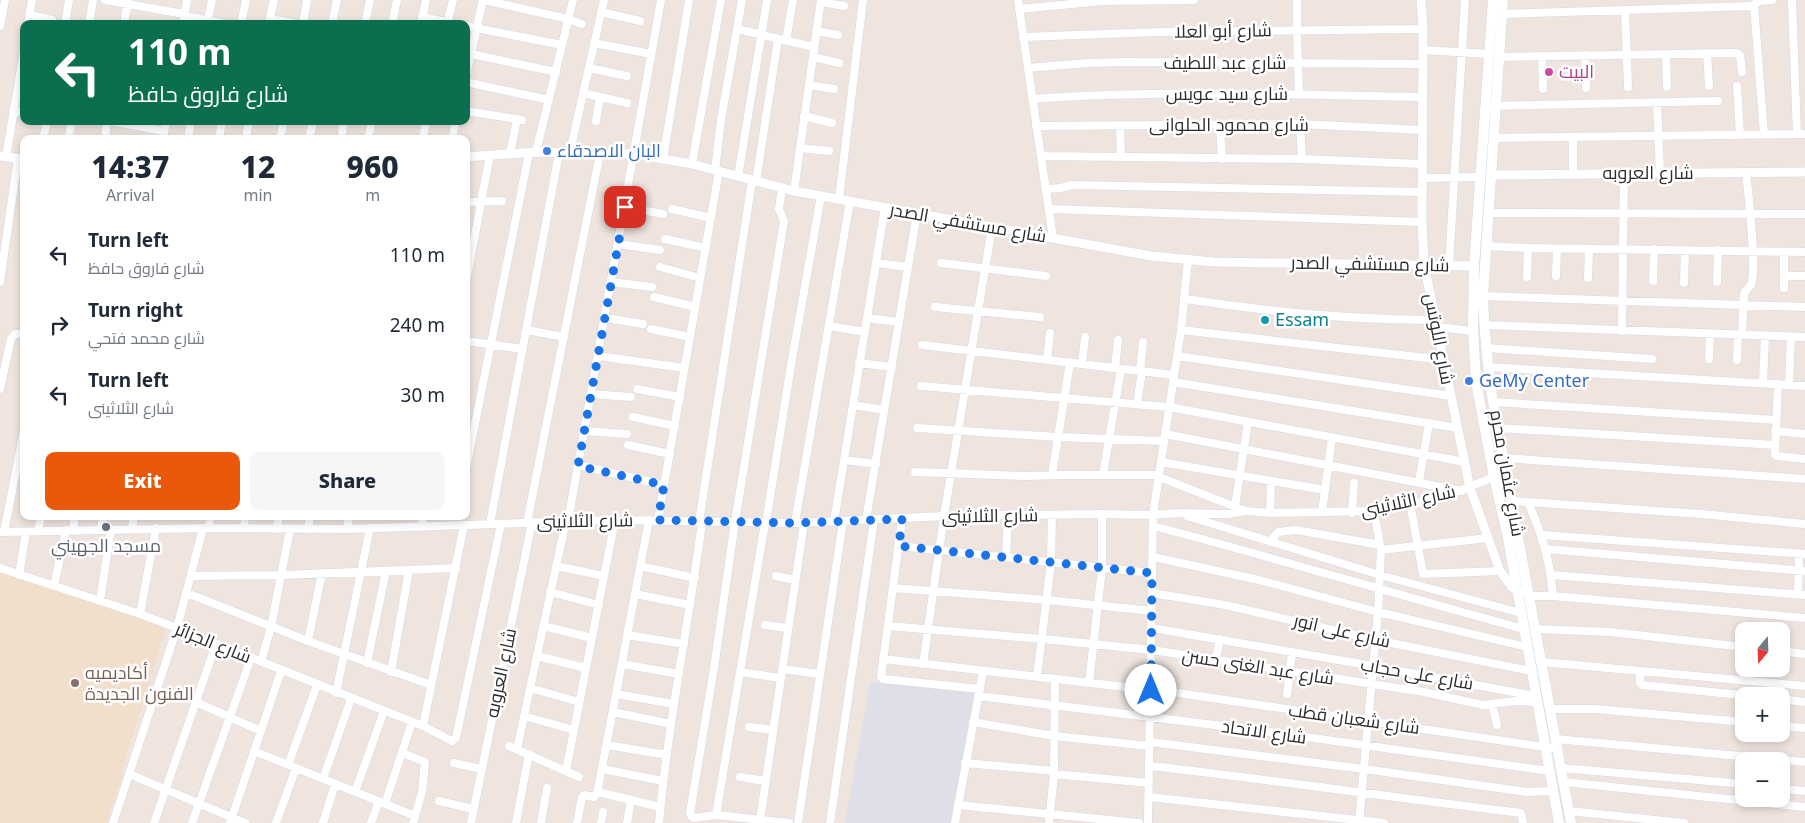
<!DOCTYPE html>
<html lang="en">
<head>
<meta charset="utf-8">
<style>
	:root { --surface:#fff; --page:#f6f6f7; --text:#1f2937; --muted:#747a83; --accent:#ea580c }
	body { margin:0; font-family:"Noto Sans",Cairo,sans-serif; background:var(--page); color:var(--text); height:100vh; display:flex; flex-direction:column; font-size:19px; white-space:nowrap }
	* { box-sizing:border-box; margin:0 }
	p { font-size:16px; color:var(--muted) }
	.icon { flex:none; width:28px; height:28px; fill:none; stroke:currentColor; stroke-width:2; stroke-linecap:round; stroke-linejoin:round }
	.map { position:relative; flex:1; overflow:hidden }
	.drawer { position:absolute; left:20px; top:135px; width:450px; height:385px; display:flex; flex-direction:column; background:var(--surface); border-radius:10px; box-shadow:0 2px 8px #0003 }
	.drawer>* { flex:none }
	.guide { position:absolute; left:20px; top:20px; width:450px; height:105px; border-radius:10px; box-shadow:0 2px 8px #0003; background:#0b6e4f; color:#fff; overflow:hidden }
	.needle { width:32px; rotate:199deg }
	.tools { position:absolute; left:1735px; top:622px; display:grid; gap:10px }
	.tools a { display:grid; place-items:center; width:55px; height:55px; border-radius:10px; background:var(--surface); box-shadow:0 2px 8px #0003; font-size:25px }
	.pin { position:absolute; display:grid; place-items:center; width:42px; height:42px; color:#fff; margin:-21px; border-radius:10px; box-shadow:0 2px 8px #0006 }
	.me { position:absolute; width:55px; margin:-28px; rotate:0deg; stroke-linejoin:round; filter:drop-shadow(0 0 4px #0008) }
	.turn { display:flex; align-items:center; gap:18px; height:105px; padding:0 25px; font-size:22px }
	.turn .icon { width:65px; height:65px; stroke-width:2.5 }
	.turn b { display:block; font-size:35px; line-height:42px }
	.eta { display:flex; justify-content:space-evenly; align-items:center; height:85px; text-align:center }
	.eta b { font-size:30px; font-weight:800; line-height:35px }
	.action { display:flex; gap:10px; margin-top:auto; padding:10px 25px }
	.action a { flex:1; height:58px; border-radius:10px; background:var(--accent); color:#fff; font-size:20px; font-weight:800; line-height:58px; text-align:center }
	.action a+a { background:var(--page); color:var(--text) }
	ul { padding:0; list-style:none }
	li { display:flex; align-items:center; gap:15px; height:70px; padding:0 25px }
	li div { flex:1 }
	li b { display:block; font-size:19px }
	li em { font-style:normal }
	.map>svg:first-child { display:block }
	.industrial { fill:#dfdfe7 }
	.education { fill:#f1dfcc }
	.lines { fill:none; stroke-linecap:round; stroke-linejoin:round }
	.minor-casing { stroke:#d3dae6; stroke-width:9 }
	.tertiary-casing { stroke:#d3dae6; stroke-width:10 }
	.secondary-casing { stroke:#d3dae6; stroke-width:11 }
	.minor { stroke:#fff; stroke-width:8 }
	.tertiary { stroke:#fff; stroke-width:9 }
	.secondary { stroke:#fff; stroke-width:10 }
	.route { stroke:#1a73e8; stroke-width:9; stroke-dasharray:0 16.2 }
	.hotel-dot { fill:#d1479c; stroke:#fff; stroke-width:2 }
	.shop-dot { fill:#3f7fe0; stroke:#fff; stroke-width:2 }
	.culture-dot { fill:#0f9aa8; stroke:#fff; stroke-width:2 }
	.worship-dot { fill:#6b7280; stroke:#fff; stroke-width:2 }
	.education-dot { fill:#8d6e63; stroke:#fff; stroke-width:2 }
	.labels { text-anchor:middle; stroke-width:5; stroke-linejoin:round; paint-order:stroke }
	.street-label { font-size:18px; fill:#2c2c2c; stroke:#fff }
	.hotel-label { font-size:18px; fill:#b23c85; stroke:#fff; text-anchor:start }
	.shop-label { font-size:18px; fill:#366cbe; stroke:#fff; text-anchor:start }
	.culture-label { font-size:18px; fill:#0d838f; stroke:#fff; text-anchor:start }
	.worship-label { font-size:18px; fill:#5b616d; stroke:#fff }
	.education-label { font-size:18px; fill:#785e54; stroke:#fff; text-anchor:start }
</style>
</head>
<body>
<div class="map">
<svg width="1805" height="823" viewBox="0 0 1805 823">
	<rect width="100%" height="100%" fill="#efe4de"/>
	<path class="industrial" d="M870 682 974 693 950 823H845Z"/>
	<path class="education" d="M0 571 166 628 121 773 123 774 106 823H0Z"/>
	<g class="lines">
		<g class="minor-casing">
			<path id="minor" d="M105 0 184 14
				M484 0 568 19 582 24
				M1018 0 1053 238
				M1297 0V31L1299 95
				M1792 0 1797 134
				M821 2 844 6
				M1754 5 1764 134
				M1019 9 1103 1 1194 0
				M1625 10 1628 87
				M601 12 640 21
				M1503 14 1751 6 1760 1 1772 0
				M30 15 52 20
				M184 16 226 24
				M422 17 455 24
				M270 19 298 24
				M269 22 274 0
				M28 24 32 0
				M65 24 69 0
				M89 24 93 0
				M124 24 128 1
				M183 24 187 0
				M207 24 212 0
				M241 24 246 0
				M303 24 307 0
				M332 24 337 0
				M365 24 370 0
				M392 24 397 0
				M421 24 426 0
				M447 24 453 0
				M0 26 5 0
				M466 26 562 45
				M737 29 814 47
				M816 31 838 35
				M1023 37 1159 32 1423 29
				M786 41 793 0
				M594 43 651 54
				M1423 50 1489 54
				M1707 53 1709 86
				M471 54 556 72
				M1666 54 1667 87
				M1585 55 1586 88
				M1542 56 1543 89
				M813 57 839 63
				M1500 57 1737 53 1740 55 1742 72
				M589 68 627 76
				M1028 68 1088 63 1125 62 1423 64
				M466 75 483 0
				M466 82 549 100
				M809 85 834 89
				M1737 86 1740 135
				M583 93 627 103
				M1032 99C1162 89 1293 95 1422 97
				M1657 102 1660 173
				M1486 106 1718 101
				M13 111 24 113
				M466 111 522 120
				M804 116 832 123
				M110 121 164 131
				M596 121 600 97
				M1300 124 1302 159
				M1036 126 1300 124 1422 130
				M1120 126 1121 157
				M1220 126 1222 159
				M1573 137V174
				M1493 138 1805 134
				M43 139 47 121
				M68 139 72 121
				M105 139 107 121
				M163 139 166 121
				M188 139 191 121
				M219 139 222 121
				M246 139 249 121
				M280 139 284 121
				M309 139 313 121
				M341 139 344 121
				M368 139 372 121
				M423 139 426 121
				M452 139 456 121
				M800 148 829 151
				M536 152 573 0
				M570 152 604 0
				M510 154 517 119
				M1042 156 1302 159 1422 164
				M6 157 24 51
				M663 159 689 0
				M692 164 721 0
				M715 170 721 120 742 0
				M738 177 767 0
				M1422 178 1480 177
				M756 182 778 39
				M782 188 779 209 784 221 735 522 714 668 690 813 692 817 694 818 716 815 789 823
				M1047 189 1060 188 1072 185 1422 192
				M794 191 821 0
				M839 199 863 0
				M466 202 502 201
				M625 207 663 214
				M672 209 711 218
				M1049 209 1422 222
				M1489 213 1805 214
				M665 239 706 248
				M618 244 660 250
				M1487 246 1528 248 1805 252
				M1784 252V288
				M876 263 908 267
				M941 263 1046 276
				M1449 265 1465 0
				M660 267 700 278
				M1556 276 1557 249
				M1784 276H1805
				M1527 277 1528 248
				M1588 278 1589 249
				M1653 281 1654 249
				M0 282 18 158
				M466 282 490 155
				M611 282 652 287
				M1717 282 1718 250
				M1684 283 1685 250
				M1483 296 1805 307
				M654 297 695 307
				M1186 299C1268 312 1352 320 1436 320
				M935 307 1040 317
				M605 318 643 324
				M867 318 899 322
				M1484 325 1805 337
				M829 326 865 332
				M1437 327 1473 331
				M651 329 690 337
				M526 330 564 337
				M1181 330 1444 360
				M1622 331 1624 173
				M1742 335 1744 294C1746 289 1748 289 1751 285 1757 273 1748 190 1746 172
				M466 341 523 349
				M922 345 1174 375
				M1486 348 1652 359
				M598 356 684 368
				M1177 356 1451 396
				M1709 359 1710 334
				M1047 360 1050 333
				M1737 360 1738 335
				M859 363 892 367
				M1082 364 1085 337
				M1488 367 1805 386
				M1115 368 1118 340
				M1140 371 1143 342
				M1173 382 1458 428
				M1763 383 1765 336
				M1778 384 1775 455 1777 456 1805 459
				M1789 385 1791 337
				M921 386 1169 407 1465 462
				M0 389 11 339 15 334H24
				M637 389 680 397
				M591 394 631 397
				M1493 402 1776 420
				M1137 404 1142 371
				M853 405 884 410
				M633 417 675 426
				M917 428 1058 437 1164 441
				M1498 428 1775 445
				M584 431 627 434
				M1775 431 1805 434
				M1165 434 1462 491
				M628 445 670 454
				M1504 458 1805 479
				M844 460 876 464
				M1161 462 1325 490
				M578 465 664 485
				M466 469 529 153
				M915 472 1026 476 1062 475H1159
				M1052 475 1070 362
				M1103 475 1121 369
				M1159 477 1246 511
				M1419 482 1429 423
				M1512 501 1701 514 1805 524
				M1528 502C1542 535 1550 560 1553 596
				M1410 503 1423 574 1500 571
				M1235 506 1248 422
				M1322 512 1332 438
				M1270 513 1271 481
				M1352 513 1354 483
				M1187 516 1380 575 1521 613
				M902 519 881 677 883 679 980 689
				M658 520 719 171
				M866 520 917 213
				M568 521 661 0
				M699 522 752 181
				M834 522 885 207
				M527 523 600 153
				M766 523 791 365 821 196
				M795 523 850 201
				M490 524 559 153
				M1153 526C1277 558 1400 596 1524 629
				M421 527 423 516
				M209 528 210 516
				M244 528 245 516
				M101 529 103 516
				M132 529 134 516
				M277 529 279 516
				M308 529 310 516
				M347 529 349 516
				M73 530 75 516
				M38 531 41 516
				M0 532 209 528 347 529 615 520 795 523 944 516 1102 514 1153 515 1178 513 1229 514 1246 511 1270 513 1374 511 1439 499 1494 477
				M4 532 24 431
				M1542 535 1805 554
				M1270 542 1278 532 1296 530 1380 545
				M899 546 1152 573
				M1546 549 1805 571
				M1381 550 1488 538
				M1006 557 1008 515
				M1153 557 1259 580 1378 612 1527 647
				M556 566 604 576
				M640 566 695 578
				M0 568 140 614 177 628 423 726 452 741 456 738 501 524
				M19 575 26 532
				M1551 575 1805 595
				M191 576 282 575 456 568
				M776 576 795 580
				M54 586 66 530
				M893 588 1047 600 1152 611
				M550 592 599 605
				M187 593 308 641 431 685
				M1152 593 1225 605 1376 640 1531 671
				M635 594 690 605
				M1798 594 1799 553
				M1529 596H1553L1805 618
				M100 601 111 529
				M140 614 156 528
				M765 625 787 628
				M543 626 592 638
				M888 626 1043 639 1152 650 1424 692 1483 705 1515 701 1536 702
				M1152 628 1373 666 1535 696
				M1535 629 1610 632 1744 647
				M627 635 684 644
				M308 641 322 573
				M1781 651 1805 654
				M537 656 586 668
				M883 659 1151 690
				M1216 659 1220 639
				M261 662 271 627 290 529
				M1542 662 1805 686
				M367 663 386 571
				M622 664 679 674
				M923 664 944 516 992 227
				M782 669 820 674
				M1640 671V682L1642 685 1751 696
				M391 672 409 570
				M740 672 780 678
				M1037 677 1051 562 1052 515
				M1089 683 1102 568V514
				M530 688 579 702
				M1151 689 1551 748
				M336 693 370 528
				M616 694 674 704
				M1287 694 1292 652
				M978 696 1256 730 1549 771
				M1781 699 1805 702
				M196 702 261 731
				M1492 704 1497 725
				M1550 709H1595L1744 722
				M613 712 671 724
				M524 716 574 730
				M973 722 1054 736 1150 746
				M423 726 464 525
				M1781 726 1805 728
				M749 727 773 730
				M1556 739 1805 762
				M1150 742 1364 769
				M607 745 667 755
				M509 746 579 777
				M517 749 566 521
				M254 751 415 816
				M402 753 425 762 422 792 413 823
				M454 763 481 769
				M965 763 1054 771
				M288 765 317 685
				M1150 766C1274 780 1397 798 1521 813L1523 823
				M1561 768 1744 784
				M602 769 663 781
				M1364 769 1527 792 1553 791
				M566 771 615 520
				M129 774 245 823
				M1054 774 1149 783
				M740 777 765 781
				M323 779 351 699
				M1564 782 1805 807
				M1781 789 1805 791
				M355 792 384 711
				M598 792 660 807
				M1149 797 1384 823
				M439 801 473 809
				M385 804 412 722
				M958 805 1139 823
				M1569 811 1684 823
				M716 815 765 523
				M760 820 804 523
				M113 823 177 628 203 528
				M154 823 216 644
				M192 823 251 658
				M230 823 281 671
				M276 823 296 768
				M323 823 335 784
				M371 823 379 801
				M471 823 532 522
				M516 823 529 754
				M541 823 547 788
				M577 823 582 797 584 795 594 797 597 794 649 520
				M601 823 603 812
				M627 823 631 800
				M659 823C668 722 689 622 702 522
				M798 823 843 521
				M830 823 874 520
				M955 823 983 671
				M1049 823 1054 774 1055 679
				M1148 823 1153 515 1181 330 1188 260
				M1359 823 1378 612 1381 550 1374 511"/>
		</g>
		<g class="tertiary-casing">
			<path id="tertiary" d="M1421 0 1423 29 1422 222 1424 264 1470 488 1500 571 1512 587 1521 593
				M0 156 24 159
				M466 157 536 152 634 154 692 164 794 191 1151 256 1214 262 1474 266
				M1491 175 1805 172"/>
		</g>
		<g class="secondary-casing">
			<path id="secondary" d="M1493 0 1474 266 1473 325 1475 366 1477 387 1494 477 1508 538 1559 823
				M1503 0 1483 296C1484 332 1488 367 1493 402L1571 823"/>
		</g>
		<use href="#minor" class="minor"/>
		<use href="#tertiary" class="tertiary"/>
		<use href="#secondary" class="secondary"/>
	</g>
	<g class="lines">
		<path class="route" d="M625 207 578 466 664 485 658 520 795 523 902 519 899 546 1152 573 1151 690"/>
	</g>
	<circle class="hotel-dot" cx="1549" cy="72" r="5"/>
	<g class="shop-dot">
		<circle cx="547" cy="151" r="5"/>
		<circle cx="1469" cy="381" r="5"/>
	</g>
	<circle class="culture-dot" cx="1265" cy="320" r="5"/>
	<circle class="worship-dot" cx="106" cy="527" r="5"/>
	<circle class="education-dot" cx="75" cy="683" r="5"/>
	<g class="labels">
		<g class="street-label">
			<text transform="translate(1223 31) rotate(-1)" y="6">شارع أبو العلا</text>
			<text x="1225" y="69">شارع عبد اللطيف</text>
			<text x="1227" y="100">شارع سيد عويس</text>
			<text x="1229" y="131">شارع محمود الحلوانى</text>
			<text x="1648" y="179">شارع العروبه</text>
			<text transform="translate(968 223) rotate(10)" y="6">شارع مستشفي الصدر</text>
			<text transform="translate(1370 264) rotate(1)" y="6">شارع مستشفي الصدر</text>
			<text transform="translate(1439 339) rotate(79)" y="6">شارع اللوتس</text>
			<text transform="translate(1507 473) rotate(80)" y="6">شارع عثمان محرم</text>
			<text transform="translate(1408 501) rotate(-12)" y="6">شارع الثلاثينى</text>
			<text transform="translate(990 516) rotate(-1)" y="6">شارع الثلاثينى</text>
			<text transform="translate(585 521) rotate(-1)" y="6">شارع الثلاثينى</text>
			<text transform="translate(1342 631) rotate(13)" y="6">شارع على انور</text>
			<text transform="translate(213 643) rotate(22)" y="6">شارع الجزائر</text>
			<text transform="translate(1258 667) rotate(9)" y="6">شارع عبد الغنى حسن</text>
			<text transform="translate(501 673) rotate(-78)" y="6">شارع العروبه</text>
			<text transform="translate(1417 674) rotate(10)" y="6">شارع على حجاب</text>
			<text transform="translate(1354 719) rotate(8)" y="6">شارع شعبان قطب</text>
			<text transform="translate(1264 732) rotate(8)" y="6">شارع الاتحاد</text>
		</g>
		<g class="hotel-label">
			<text x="1559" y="78">البيت</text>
		</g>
		<g class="shop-label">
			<text x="557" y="157">البان الاصدقاء</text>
			<text x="1479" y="387">GeMy Center</text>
		</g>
		<g class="culture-label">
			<text x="1275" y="326">Essam</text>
		</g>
		<g class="worship-label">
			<text x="106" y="552">مسجد الجهيني</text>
		</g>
		<g class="education-label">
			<text x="85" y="679">أكاديميه<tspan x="85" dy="21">الفنون الجديدة</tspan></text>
		</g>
	</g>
</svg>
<div class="tools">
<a><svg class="needle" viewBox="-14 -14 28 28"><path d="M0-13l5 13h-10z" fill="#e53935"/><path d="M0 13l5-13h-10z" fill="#747a83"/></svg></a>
<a>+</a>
<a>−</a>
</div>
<div class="pin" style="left:625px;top:207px;background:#d93025"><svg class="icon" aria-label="arrive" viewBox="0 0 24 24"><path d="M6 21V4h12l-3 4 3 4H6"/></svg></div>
<svg class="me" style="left:1151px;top:690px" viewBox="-20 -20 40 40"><circle r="19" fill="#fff"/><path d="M0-13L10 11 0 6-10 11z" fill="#1a73e8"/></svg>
<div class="guide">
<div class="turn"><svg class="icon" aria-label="left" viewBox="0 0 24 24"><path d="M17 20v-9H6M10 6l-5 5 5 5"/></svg><div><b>110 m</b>شارع فاروق حافظ</div></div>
</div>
<section class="drawer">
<div class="eta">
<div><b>14:37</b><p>Arrival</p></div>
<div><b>12</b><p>min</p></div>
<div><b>960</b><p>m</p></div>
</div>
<ul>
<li><svg class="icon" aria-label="left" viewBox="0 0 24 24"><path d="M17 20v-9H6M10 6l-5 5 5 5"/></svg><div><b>Turn left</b><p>شارع فاروق حافظ</p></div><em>110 m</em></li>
<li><svg class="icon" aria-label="right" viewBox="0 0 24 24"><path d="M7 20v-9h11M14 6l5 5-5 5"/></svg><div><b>Turn right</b><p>شارع محمد فتحي</p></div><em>240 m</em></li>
<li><svg class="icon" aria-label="left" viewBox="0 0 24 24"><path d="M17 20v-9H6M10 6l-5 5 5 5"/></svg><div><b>Turn left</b><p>شارع الثلاثينى</p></div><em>30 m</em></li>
</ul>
<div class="action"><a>Exit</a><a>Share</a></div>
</section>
</div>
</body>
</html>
